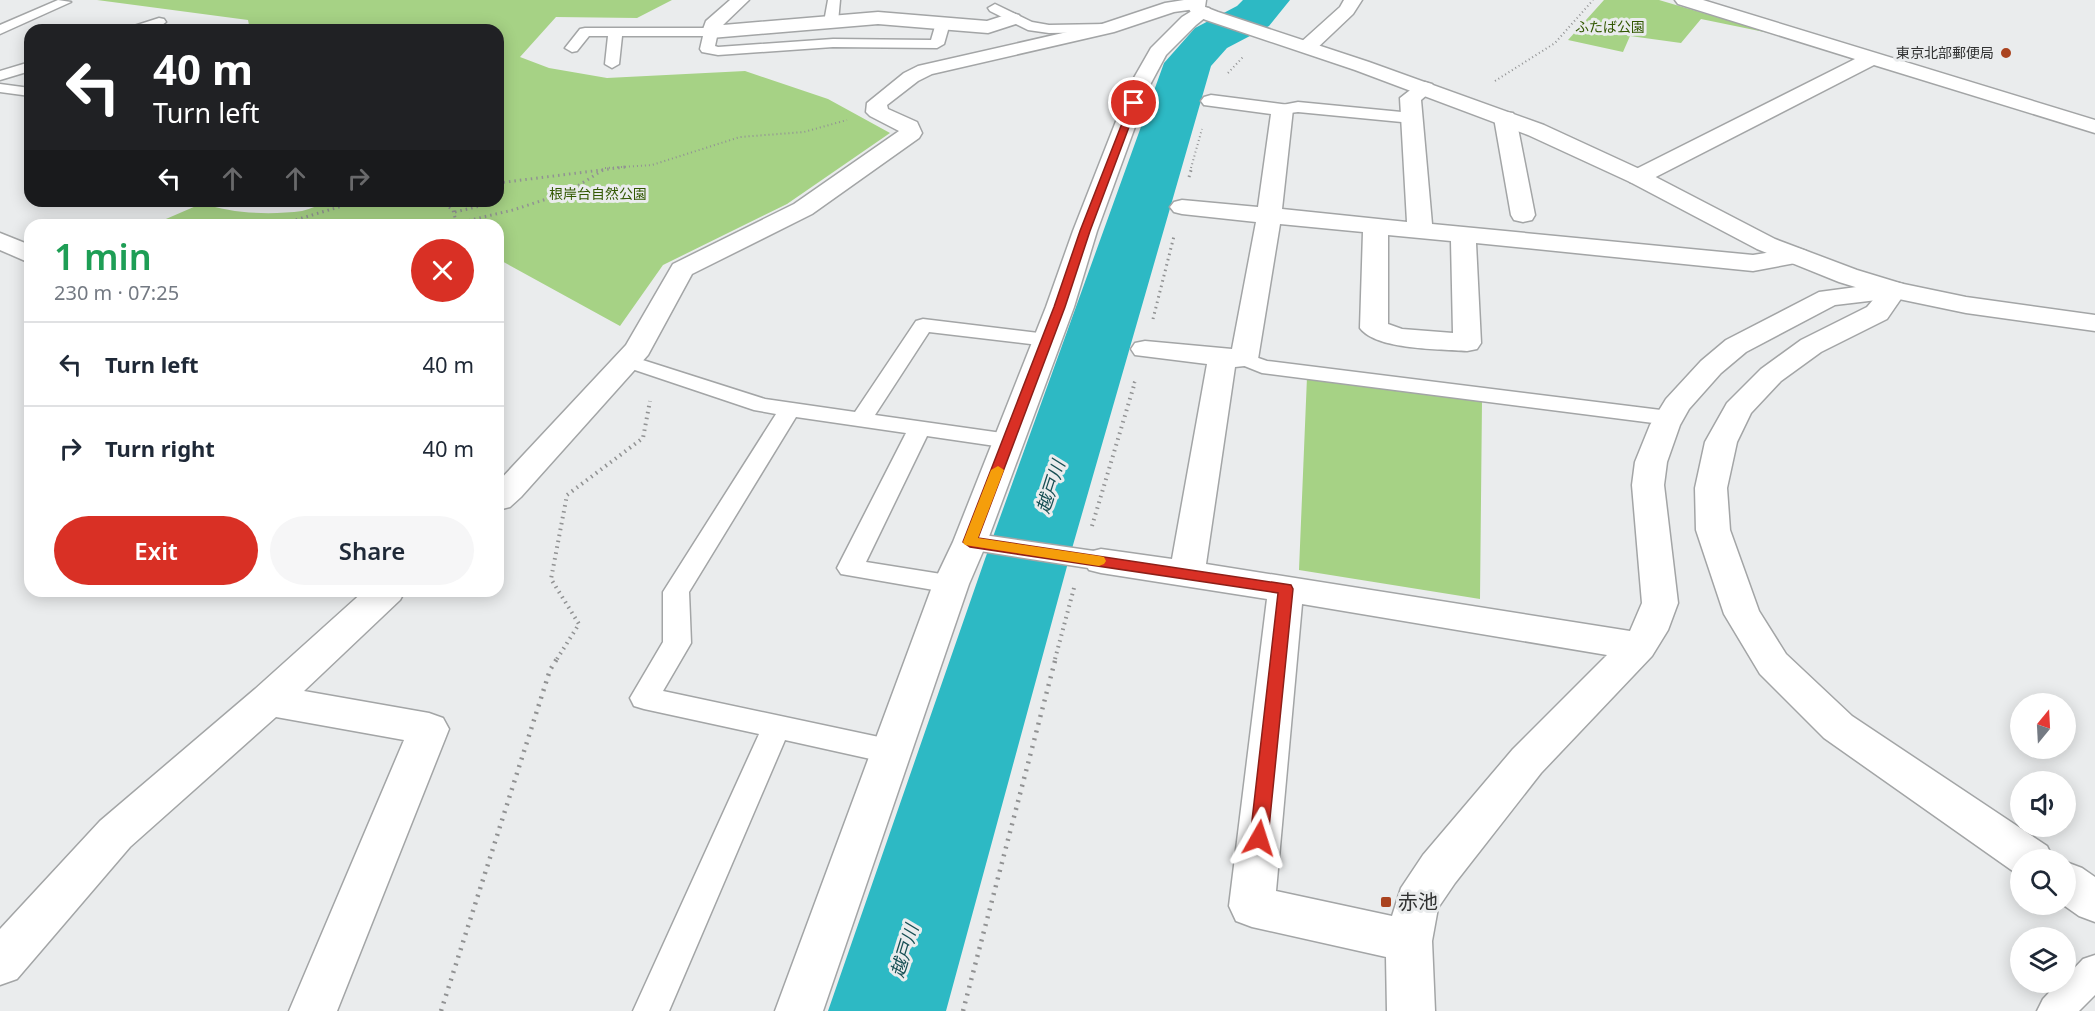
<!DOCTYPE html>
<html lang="en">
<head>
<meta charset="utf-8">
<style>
	:root { --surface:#fff; --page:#f6f6f7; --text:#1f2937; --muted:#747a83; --line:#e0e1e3; --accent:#d93025 }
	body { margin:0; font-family:"Noto Sans","Noto Sans JP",sans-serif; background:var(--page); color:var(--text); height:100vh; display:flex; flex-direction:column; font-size:22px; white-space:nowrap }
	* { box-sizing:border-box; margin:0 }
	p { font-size:20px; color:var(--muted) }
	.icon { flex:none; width:33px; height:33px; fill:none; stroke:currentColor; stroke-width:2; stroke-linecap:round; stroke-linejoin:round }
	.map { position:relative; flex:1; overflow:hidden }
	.details { position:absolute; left:24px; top:219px; width:480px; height:378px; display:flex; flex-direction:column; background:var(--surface); border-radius:18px; box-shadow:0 3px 15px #0003 }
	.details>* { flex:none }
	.banner { position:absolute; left:24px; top:24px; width:480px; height:183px; border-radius:18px; box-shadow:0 3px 15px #0003; background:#202124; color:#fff; overflow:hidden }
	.needle { width:39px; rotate:18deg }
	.buttons { position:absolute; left:2010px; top:693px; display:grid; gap:12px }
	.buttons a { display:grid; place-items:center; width:66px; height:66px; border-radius:50%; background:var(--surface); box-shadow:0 3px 15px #0003; font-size:30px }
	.pin { position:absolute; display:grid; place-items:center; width:51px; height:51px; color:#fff; margin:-26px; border:3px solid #fff; border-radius:50%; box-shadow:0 2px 6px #0007 }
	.me { position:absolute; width:66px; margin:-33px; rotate:6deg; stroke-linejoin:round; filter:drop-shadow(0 0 4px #0008) }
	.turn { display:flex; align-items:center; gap:21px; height:126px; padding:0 30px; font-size:27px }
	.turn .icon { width:78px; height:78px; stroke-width:2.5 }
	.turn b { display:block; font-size:42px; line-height:51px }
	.lanes { display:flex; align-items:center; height:57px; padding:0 30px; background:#0003; justify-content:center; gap:30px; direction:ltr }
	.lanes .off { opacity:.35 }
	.round { display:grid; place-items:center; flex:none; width:63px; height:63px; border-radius:32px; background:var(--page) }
	.summary { display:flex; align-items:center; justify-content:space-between; height:102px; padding:0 30px }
	h1 { font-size:36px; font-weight:600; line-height:45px; color:#1e9e55 }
	.primary-button { display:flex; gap:12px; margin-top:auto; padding:12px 30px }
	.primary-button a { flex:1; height:69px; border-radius:36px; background:var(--accent); color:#fff; font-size:24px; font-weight:600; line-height:69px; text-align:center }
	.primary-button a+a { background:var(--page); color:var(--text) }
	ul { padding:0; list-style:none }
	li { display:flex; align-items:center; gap:18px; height:84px; padding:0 30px; border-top:2px solid var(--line) }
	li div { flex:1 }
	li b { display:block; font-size:22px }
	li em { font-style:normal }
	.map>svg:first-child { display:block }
	.green { fill:#a6d285 }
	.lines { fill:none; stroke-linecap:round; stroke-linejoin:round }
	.river { fill:#2db9c4; fill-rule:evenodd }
	.service-casing { stroke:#a3a5a6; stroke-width:3 }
	.minor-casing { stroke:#a3a5a6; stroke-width:3 }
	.tertiary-casing { stroke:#a3a5a6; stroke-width:3 }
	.path-far3 { stroke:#919293; stroke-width:2; stroke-dasharray:1 3; stroke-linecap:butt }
	.path-far2 { stroke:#919293; stroke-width:3; stroke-dasharray:1.5 4; stroke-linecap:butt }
	.path-far1 { stroke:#919293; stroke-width:4; stroke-dasharray:1.5 4.5; stroke-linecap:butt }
	.path { stroke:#919293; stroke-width:4.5; stroke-dasharray:2 6; stroke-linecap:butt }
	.service { fill:#fff; fill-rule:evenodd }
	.minor { fill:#fff; fill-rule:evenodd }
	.tertiary { fill:#fff; fill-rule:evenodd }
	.route { fill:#d93025; stroke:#8d1f18; stroke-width:1.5 }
	.slow { fill:#f59e0b }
	.poi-dot { fill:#aa431f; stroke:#eaeced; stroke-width:2 }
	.labels { text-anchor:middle; stroke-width:6; stroke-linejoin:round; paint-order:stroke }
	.far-park-label { font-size:14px; fill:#325802; stroke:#eaeced }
	.far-poi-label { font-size:14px; fill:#313232; stroke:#eaeced; text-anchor:end }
	.water-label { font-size:18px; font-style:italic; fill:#174f54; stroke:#eaeced }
	.near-poi-label { font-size:20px; fill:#313232; stroke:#eaeced; text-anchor:start }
</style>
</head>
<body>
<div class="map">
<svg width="2095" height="1011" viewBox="0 0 2095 1011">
	<rect width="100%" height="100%" fill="#eaeced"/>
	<path class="green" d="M97 0H672L637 18 556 17 520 57 549 68 607 78 745 71 828 99 890 133 787 204 663 265 620 326 498 259V225H152L203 203C231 214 272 215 302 211 311 209 320 204 329 201H498V30H250L248 20Z
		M1604 0H1659L1774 34 1701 19 1681 43 1630 36 1623 52 1568 40Z
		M1307 377 1482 401 1480 599 1299 570Z"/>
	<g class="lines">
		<path class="river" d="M1243 0H1290L1269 26 1227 48 1211 66 1069 559 946 1011H828L985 559 1164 63 1195 28 1237 6Z"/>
		<g class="service-casing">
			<path id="service" d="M58 0 71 2 0 34V25Z
				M828 0H840L838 22 831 26 824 22Z
				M995 4 1032 22 1049 25 1107 24 1114 28 1107 32 1049 33 1028 30 990 11 988 8Z
				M159 18 164 19 166 22C156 31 142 30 129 30L131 27Z
				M943 19 950 23 944 44 937 48 833 47 718 55 702 52 700 49 703 36H622L619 64 612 68 605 64 608 36H589L577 51 572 52 565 48 580 29 585 28H711L718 32 715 46 718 47 833 39 931 40 936 23Z
				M30 62V71L0 80V71Z
				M0 84 30 88V96L0 92Z
				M1298 102 1412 113 1420 118 1412 123 1298 112 1282 114 1274 109 1277 106Z
				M923 319 1047 334 1054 336 1057 340 1054 344 1047 346 929 332 875 415 1009 434 1017 436 1020 441 1017 446 1009 448 927 436 866 562 960 577 964 584 960 591 951 593 841 574 837 568 906 433 796 417 689 592 691 643 663 691 893 740 903 743 908 752 903 761 893 764 785 740 669 1011H633L759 734 644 709 634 706 630 698 663 642V592L776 414 754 410 620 365 617 361 620 357 627 355 765 399 855 412 916 321Z
				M1244 353 1267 361 1669 411 1677 413 1680 418 1677 423 1669 425 1262 373 1237 363 1234 359 1237 355Z
				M970 533 1101 552 1110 555 1114 561 1110 567 1101 570 961 548 958 542 961 536Z
				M2095 955V995L2079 1011H2037L2043 999 2059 982H2066V977L2083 959Z"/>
		</g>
		<g class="minor-casing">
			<path id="minor" d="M730 0H749L723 25 878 12 987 21 1012 13 1019 15 1021 19 1019 23 988 33 878 24 711 38 704 36 702 32 706 21Z
				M1184 0H1201L1204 4 1202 7 1209 8 1212 12 1196 25 1166 55 1151 83 1097 231 1074 307 987 542 969 584 823 1011H775L933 584 953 542 1046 307 1073 231 1131 83 1151 48 1182 17 1195 9 1174 12 1114 32 932 74 918 81 887 105 888 109 917 122 922 133 919 138 812 214 692 274 648 355 521 497 510 507 498 510V482L626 345 673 264 794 204 899 131 870 116 866 112 867 103 904 73 918 66 1102 24 1165 3Z
				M1344 0H1362L1353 14 1314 51H1300L1297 47 1300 43 1340 7Z
				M1675 0H1703L2095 120V133L1874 65 1646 182 1638 184 1630 182 1626 177 1630 172 1855 59 1678 4Z
				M1425 82 1432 84 1435 88 1421 100 1432 224 1753 255 1797 248 1806 251 1810 256 1806 261 1753 271 1476 243 1481 343 1477 349 1467 351C1441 349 1376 350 1360 328L1363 232 1280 224 1258 359 1254 365 1235 367 1206 564 1630 631 1642 603 1632 485 1635 462 1650 425 1666 399 1701 361 1726 340 1819 292 1894 282 1966 297 2095 315V331L1966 313 1894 298 1835 305 1746 352 1721 373 1689 409 1680 425 1667 462 1664 485 1678 603 1668 630 1652 656 1541 773 1455 883 1438 908 1432 941 1435 1011H1387L1386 957 1252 927 1236 921 1229 906 1267 599 1101 573 1089 570 1084 561 1089 552 1101 549 1172 559 1207 364 1135 355 1131 349 1135 343 1145 341 1232 349 1256 222 1182 214 1174 212 1170 207 1174 202 1182 200 1258 207 1271 114 1204 105 1201 101 1204 97 1211 95 1289 105 1293 109 1282 209 1407 222 1400 98 1418 84ZM1388 235 1451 241 1453 333 1402 329 1388 324ZM1302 604 1607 655 1513 749 1423 855 1401 888 1392 916 1276 891Z
				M1505 112 1513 113 1516 118 1535 215 1532 220 1523 222 1514 220 1511 215 1494 118 1497 113Z
				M0 233 30 245V263L0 250Z
				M364 591H405L400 600 304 691 429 713 443 718 449 729 337 1011H289L404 740 276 717 130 847 17 979 0 985V929L100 821 255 689Z"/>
		</g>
		<g class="tertiary-casing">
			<path id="tertiary" d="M1188 0H1206L1205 7 1218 12 1369 62 1544 125 1646 172 1775 239 1857 270 1903 284 1907 290 1887 319 1821 352 1781 381 1751 413 1737 442 1727 488 1730 530 1759 611 1786 654 1852 716 2047 846 2054 860H2020V875L2017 874 1824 738 1760 674 1724 614 1696 530 1695 488 1705 442 1727 403 1761 369 1801 340 1867 307 1878 294 1839 282 1757 249 1630 182 1528 135 1355 70 1206 20 1192 14 1186 4Z
				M2066 862 2082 868 2095 877V922L2079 916 2062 904H2066Z"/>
		</g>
		<path class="path-far3" d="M1228 73 1243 57
			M1495 81 1555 43 1593 0
			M605 168 652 165 740 137 804 132 847 120
			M1191 168 1202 129"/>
		<path class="path-far2" d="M1189 177 1192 167
			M498 183 625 167
			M440 201 453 210 457 225
			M455 212 480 206
			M458 223 513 210 568 192 603 170
			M225 225 282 224 359 201
			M1153 319 1174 236
			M1134 383 1136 378"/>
		<path class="path-far1" d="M1092 526 1135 382
			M557 659 579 624 551 579 567 495 643 438 650 401
			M1055 659 1074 588"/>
		<path class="path" d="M441 1011 550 670 558 657
			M963 1011 1056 657"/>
		<use href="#service" class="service"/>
		<use href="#minor" class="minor"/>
		<use href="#tertiary" class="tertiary"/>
	</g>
	<path class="route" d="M1134 100 1138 103 1090 231 1065 307 978 538 1291 585 1293 589 1268 838 1265 844 1259 846 1253 844 1250 838 1278 593 970 547 963 542 1054 307 1080 231 1130 103Z"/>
	<path class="slow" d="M998 466 1004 470 978 538 1099 556 1104 557 1106 561 1104 564 1099 566 965 545 963 542 991 470Z"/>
	<g class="poi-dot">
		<circle cx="2006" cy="53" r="6"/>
		<rect x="1380" y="896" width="12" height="12" rx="3"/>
	</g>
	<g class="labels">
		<g class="far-park-label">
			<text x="1610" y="32">ふたば公園</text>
			<text x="598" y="199">根岸台自然公園</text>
		</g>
		<g class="far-poi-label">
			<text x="1994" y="58">東京北部郵便局</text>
		</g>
		<g class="water-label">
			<text transform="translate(1051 487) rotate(-72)" y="6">越戸川</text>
			<text transform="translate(905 951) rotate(-73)" y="6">越戸川</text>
		</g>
		<g class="near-poi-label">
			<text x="1398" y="909">赤池</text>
		</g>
	</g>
</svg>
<div class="buttons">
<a><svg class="needle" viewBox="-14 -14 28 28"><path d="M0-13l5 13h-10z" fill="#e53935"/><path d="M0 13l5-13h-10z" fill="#747a83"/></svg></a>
<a><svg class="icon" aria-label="sound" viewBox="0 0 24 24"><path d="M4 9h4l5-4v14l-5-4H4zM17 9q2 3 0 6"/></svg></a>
<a><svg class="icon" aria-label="search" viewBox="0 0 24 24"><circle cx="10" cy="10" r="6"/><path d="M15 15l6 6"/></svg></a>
<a><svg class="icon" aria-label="layers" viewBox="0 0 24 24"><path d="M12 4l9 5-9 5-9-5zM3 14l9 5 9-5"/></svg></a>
</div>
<div class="pin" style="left:1134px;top:103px;background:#d93025"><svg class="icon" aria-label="arrive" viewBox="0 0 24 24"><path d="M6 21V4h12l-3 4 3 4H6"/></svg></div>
<svg class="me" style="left:1259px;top:838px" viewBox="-20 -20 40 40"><path d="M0-17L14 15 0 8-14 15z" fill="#d93025" stroke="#fff" stroke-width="4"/></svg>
<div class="banner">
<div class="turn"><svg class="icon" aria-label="left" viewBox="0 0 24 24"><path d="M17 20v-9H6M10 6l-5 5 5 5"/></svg><div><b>40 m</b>Turn left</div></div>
<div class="lanes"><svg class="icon" aria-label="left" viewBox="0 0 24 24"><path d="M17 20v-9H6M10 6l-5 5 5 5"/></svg><svg class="icon off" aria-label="ahead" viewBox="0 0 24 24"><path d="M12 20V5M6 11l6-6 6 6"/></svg><svg class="icon off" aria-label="ahead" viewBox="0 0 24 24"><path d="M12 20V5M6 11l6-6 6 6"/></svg><svg class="icon off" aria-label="right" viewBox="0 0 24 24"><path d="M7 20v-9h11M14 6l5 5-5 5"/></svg></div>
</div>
<section class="details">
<div class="summary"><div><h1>1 min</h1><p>230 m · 07:25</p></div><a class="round" style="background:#d93025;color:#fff"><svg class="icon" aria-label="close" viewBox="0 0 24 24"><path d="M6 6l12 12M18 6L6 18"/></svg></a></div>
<ul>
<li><svg class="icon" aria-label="left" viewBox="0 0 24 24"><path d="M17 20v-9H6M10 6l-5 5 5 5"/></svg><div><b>Turn left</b></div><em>40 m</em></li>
<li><svg class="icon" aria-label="right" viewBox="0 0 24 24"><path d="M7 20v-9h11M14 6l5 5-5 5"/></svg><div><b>Turn right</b></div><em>40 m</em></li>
</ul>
<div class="primary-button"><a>Exit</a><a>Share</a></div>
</section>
</div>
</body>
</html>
